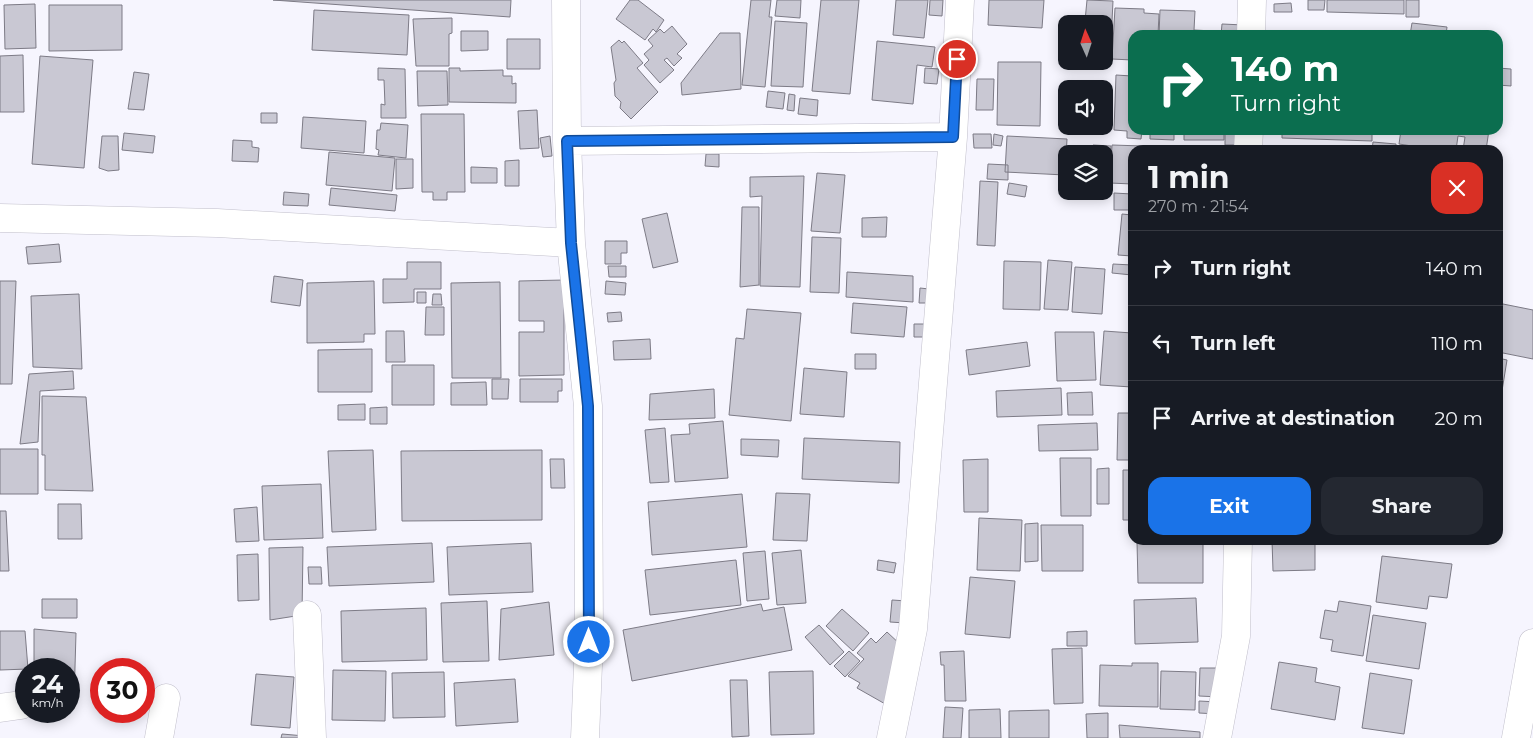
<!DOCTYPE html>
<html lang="en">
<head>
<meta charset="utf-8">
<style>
	:root { --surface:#171b24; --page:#242831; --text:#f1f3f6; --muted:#9ea1a6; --line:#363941; --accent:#1a73e8 }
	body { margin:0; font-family:Montserrat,sans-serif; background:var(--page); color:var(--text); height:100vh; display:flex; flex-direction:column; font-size:19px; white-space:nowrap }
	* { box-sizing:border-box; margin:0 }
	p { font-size:16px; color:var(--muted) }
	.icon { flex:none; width:28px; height:28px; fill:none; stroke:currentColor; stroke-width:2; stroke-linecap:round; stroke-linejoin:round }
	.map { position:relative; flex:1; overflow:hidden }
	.panel { position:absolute; left:1128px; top:145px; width:375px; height:400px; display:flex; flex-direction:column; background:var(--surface); border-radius:15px; box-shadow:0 2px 12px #0003 }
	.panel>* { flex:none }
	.guide { position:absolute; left:1128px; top:30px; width:375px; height:105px; border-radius:15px; box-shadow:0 2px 12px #0003; background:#0b6e4f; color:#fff; overflow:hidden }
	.needle { width:32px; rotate:357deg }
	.controls { position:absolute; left:1058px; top:15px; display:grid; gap:10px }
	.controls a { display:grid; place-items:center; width:55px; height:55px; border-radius:10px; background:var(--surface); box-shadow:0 2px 12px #0003; font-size:25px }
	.speed { position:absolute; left:15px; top:658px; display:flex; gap:10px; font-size:25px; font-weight:700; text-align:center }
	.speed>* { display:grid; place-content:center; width:65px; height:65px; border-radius:50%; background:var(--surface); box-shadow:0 2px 12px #0003; line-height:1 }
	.speed small { font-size:12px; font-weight:400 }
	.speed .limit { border:8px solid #d22; background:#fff; color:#111 }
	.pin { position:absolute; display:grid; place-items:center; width:42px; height:42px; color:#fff; margin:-21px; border:2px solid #fff; border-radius:50%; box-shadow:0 1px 5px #0007 }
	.me { position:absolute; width:55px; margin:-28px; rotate:0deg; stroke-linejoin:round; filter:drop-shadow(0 0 4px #0008) }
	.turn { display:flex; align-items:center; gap:18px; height:105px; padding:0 20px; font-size:22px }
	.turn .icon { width:65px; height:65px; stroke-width:2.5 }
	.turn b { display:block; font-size:35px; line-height:42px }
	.round { display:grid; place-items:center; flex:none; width:52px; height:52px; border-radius:15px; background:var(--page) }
	.headline { display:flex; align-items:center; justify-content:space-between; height:85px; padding:0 20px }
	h1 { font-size:30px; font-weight:700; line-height:38px }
	.button { display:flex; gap:10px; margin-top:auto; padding:10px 20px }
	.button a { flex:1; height:58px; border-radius:15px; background:var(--accent); color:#fff; font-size:20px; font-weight:700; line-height:58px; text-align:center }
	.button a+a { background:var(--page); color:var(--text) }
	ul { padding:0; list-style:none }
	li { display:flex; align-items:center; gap:15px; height:75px; padding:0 20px; border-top:1px solid var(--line) }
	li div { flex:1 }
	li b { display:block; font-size:19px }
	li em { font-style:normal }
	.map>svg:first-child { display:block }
	.building { fill:#c9c8d3; stroke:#7d7b86 }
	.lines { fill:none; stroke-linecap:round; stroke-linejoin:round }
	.minor-casing { stroke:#c1bfcb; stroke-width:29 }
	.minor { stroke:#fff; stroke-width:28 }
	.route-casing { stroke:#114b97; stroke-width:12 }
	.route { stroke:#1a73e8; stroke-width:9 }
</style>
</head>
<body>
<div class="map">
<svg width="1533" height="738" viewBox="0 0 1533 738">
	<rect width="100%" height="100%" fill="#f6f5fe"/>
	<path class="building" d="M273 0H511L510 17Z
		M630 0H638L664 20 656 32 653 29 645 40 616 19Z
		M751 0H771L769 17H772L765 87 742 85Z
		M777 0H801L800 18 775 16Z
		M821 0H859L850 94 812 91Z
		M896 0H928L924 38 893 35Z
		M930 0H943L942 16 929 15Z
		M989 0H1044L1042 28 988 25Z
		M1087 0 1113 1 1110 61 1104 60V24H1082V21H1085Z
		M1308 0H1325L1324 10H1308Z
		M1327 0H1404V14L1327 12Z
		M1406 0H1419V17H1406Z
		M1291 3 1292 12H1274V4Z
		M35 4 36 48 5 49 4 5Z
		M49 5H122V50L49 51Z
		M1115 8 1144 9V13L1159 14 1158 35H1132V60L1112 59Z
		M314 10 409 15 407 55 312 50Z
		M1160 10 1195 11 1194 30 1213 31V35H1159Z
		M452 18V33L449 34V66H416L413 19Z
		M775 21 807 23 803 87 771 86Z
		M1412 23 1447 27 1446 35H1410Z
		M1222 24 1244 25 1243 35H1221Z
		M672 26 687 44 677 54 682 58 674 66 667 58 664 60 674 70 660 83 644 65 649 60 644 54 653 46 648 40 660 29 664 33Z
		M461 31H488V50L461 51Z
		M720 33H740L741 89 682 95 681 83Z
		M507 39H540V69H507Z
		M619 40 622 43 624 41 643 63 637 68 658 92 631 119 620 108 621 102 615 96 614 83 616 80 611 47Z
		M877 41 935 47 932 67 917 65 913 104 872 100Z
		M23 55 24 112H0V56Z
		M40 56 93 60 84 168 32 164Z
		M998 62H1041L1040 126 997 125Z
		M378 68 405 69 406 118H381V104L385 105 384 80H378Z
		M449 68H460V71L503 70V76H512V84L516 83V103L449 102Z
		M925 68 939 69 937 84 924 83Z
		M1498 68 1511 69V86L1498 85Z
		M417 71H447L448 105 418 106Z
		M134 72 149 74 144 110 128 109Z
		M1116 75 1132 76V130H1142L1141 139 1127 138V131L1114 130Z
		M977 79H994L993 110H976Z
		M768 91 785 93 783 109 766 107Z
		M789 94 795 95 794 111 787 110Z
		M800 98 818 100 817 116 798 114Z
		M537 110 539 148 520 149 518 111Z
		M261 113H277V123H261Z
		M421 114H464L465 192H447V200H433V192H422Z
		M303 117 366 121 364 153 301 148Z
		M381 123 408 125 406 158 378 155 379 150 376 149 377 130H380Z
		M1150 130H1174V140L1150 139Z
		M1184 130H1224V140H1184Z
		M1282 130H1393V133H1372V141L1282 138Z
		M1401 130H1489L1486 150H1463L1465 137 1458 136 1456 150H1438L1399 144Z
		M1225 131H1239L1238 145H1225Z
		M124 133 155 136 153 153 122 150Z
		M973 134H991L992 148H974Z
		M994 134 1003 136 1001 146 993 145Z
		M102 136H118L119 170 108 171 99 168Z
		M550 136 552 156 543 157 540 138Z
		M1007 136 1067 139 1065 175 1005 172Z
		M233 140 252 141V147L259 148 258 162 232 161Z
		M1373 142 1396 144V150H1372Z
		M1093 145 1111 146 1109 185H1104V154H1075L1076 149 1093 150Z
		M1112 145 1143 146V150H1132V184L1110 183Z
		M329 152 395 158 392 191 326 185Z
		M706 154H719V167L705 166Z
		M396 159H413V188L396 189Z
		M519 160V186H505V161Z
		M988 164 1008 165V180L987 179Z
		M471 167 497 168V183H471Z
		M817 173 845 175 840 233 811 231Z
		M804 176 800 287 760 286 762 196 750 197V177Z
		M980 181 998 182 995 246 977 245Z
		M1009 183 1027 186 1025 197 1007 194Z
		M331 188 397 195 395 211 329 205Z
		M284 192 309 194 308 206 283 205Z
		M1114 193 1132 194V210H1114Z
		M742 207H759V285L740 287Z
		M667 213 678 262 653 268 642 219Z
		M1122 214 1132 215V256L1118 255Z
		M887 217 886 237H862V218Z
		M812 237 841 238 839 293 810 292Z
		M605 241H627V253H621V264H605Z
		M59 244 61 262 28 264 26 247Z
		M1048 260 1072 262 1068 310 1044 309Z
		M1004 261 1041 262 1040 310 1003 309Z
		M407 262H441V289H414V302L383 303V279H407Z
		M1113 264 1132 265V275L1112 273Z
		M608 266H626V277H609Z
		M1075 267 1105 269 1102 314 1072 312Z
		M847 272 913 276V302L846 297Z
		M274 276 303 280 300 306 271 302Z
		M564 280V375L519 376V332H544V321H519V281Z
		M0 281H16L12 384H0Z
		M374 281 375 334H364V342L307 343V283Z
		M606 281 626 283 625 295 605 294Z
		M500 282 501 378H452L451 283Z
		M920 288 929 289V303H919Z
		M417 292H426V303H417Z
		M79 294 82 369 33 367 31 296Z
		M433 294H441L442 305H432Z
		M853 303 907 307 904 337 851 333Z
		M1498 303 1533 310V359L1498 352Z
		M426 307H444V335H425Z
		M747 309 801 313 791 421 729 415 736 338 744 339Z
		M621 312 622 321 608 322 607 313Z
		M914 324H928V337H914Z
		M386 331H404L405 362H386Z
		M1104 331 1132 333V387L1100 385Z
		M1055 332H1094L1096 380 1057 381Z
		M650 339 651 359 614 360 613 341Z
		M1027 342 1030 366 969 375 966 350Z
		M372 349V392H318V350Z
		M855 354H876V369H855Z
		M1498 358 1507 360 1501 397H1498Z
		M392 365H434V405H392Z
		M804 368 847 372 844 417 800 414Z
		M73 371 74 389 40 391 38 442 20 444 29 374Z
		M492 379H509L508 399H492Z
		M520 379H562V391H558V402H520Z
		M486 382 487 405H451V383Z
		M1061 388 1062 415 997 417 996 391Z
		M714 389 715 418 649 420 650 394Z
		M1092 392 1093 415H1068L1067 393Z
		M42 396 86 397 93 491 45 490V455H42Z
		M365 404V420H338V405Z
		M387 407V424H370V408Z
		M1118 413H1132V460H1117Z
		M723 421 728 478 675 482 671 435 690 434 689 424Z
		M1097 423 1098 450 1039 451 1038 425Z
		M665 428 669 482 650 483 645 430Z
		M804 438 900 442 899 483 802 479Z
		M741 439 779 440 778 457 741 455Z
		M0 449H38V494H0Z
		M373 450 376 530 332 532 328 451Z
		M542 450V520L402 521 401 451Z
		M1060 458H1091V516H1061Z
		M550 459H564L565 488H551Z
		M988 459V512H964L963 460Z
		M1109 468V504H1097V469Z
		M1123 470H1132V520H1123Z
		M321 484 323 538 264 540 262 486Z
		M776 493 810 494 807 541 773 540Z
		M742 494 747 547 652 555 648 502Z
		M58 504H81L82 539H58Z
		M257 507 259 541 236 542 234 509Z
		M0 511H6L9 571H0Z
		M979 518 1022 520 1020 571 977 570Z
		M1038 523V561L1025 562V524Z
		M1041 525H1083V571H1042Z
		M1272 540H1315V570L1273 571Z
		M1137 542H1203V583H1138Z
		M432 543 434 582 329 586 327 547Z
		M531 543 533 592 449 595 447 547Z
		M303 547 302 615 270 620 269 548Z
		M801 550 806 603 777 605 772 553Z
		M765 551 769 599 747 601 743 553Z
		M258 554 259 600 238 601 237 555Z
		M1382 556 1452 564 1447 598 1429 596 1427 609 1376 602Z
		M736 560 741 605 650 615 645 570Z
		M878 560 896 563 894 573 877 570Z
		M308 567H321L322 584H309Z
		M970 577 1015 581 1010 638 965 634Z
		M1196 598 1198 642 1135 644 1134 600Z
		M42 599H77V618H42Z
		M892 600 907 601 905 623 890 622Z
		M487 601 489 661 443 662 441 603Z
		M1339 601 1371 606 1363 656 1331 651 1333 640 1320 638 1325 610 1337 612Z
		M549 602 554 655 499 660 501 609Z
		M761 604 763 611 784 607 792 650 632 681 623 630Z
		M426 608 427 660 342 662 341 611Z
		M842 609 869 633 853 651 826 626Z
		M1373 615 1426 623 1419 669 1366 661Z
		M819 625 844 652 830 665 805 637Z
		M34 629 76 633 74 701H69V669H34Z
		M0 631H25L28 669 0 670Z
		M1087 631V646H1067V632Z
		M887 632 902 646 887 705 857 688 860 683 848 676 864 659 857 653 871 638 876 643Z
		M1082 648 1083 703 1054 704 1052 649Z
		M849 651 860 661 845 677 834 666Z
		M964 651 966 701H945L944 665H941L940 652Z
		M1279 662 1317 668 1315 682 1340 687 1335 720 1271 709Z
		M1132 663H1158V707L1099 706 1100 665 1132 666Z
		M1200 668H1221L1220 697 1199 696Z
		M333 670 386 671 385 721 332 720Z
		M813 671 814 734 771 735 769 672Z
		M1161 671 1196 672 1195 710 1160 709Z
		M444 672 445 717 393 718 392 673Z
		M1370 673 1412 680 1404 734 1362 728Z
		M256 674 294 677 290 728 251 725Z
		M515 679 518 722 456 726 454 683Z
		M730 680H747L749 736 732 737Z
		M1199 701 1218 702 1217 714 1199 713Z
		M945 707 963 708 961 738H943Z
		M1000 709 1001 738H969V710Z
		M1049 710V738H1009V711Z
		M1108 713V738H1087L1086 714Z
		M1119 725 1200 732V738H1120Z
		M282 734 305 736V738H281Z"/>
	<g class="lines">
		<g class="minor-casing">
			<path id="minor" d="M566 0 567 141 571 243 588 406 589 641 585 738
				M1251 35 1252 0
				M567 141 953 137
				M1248 150 1249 130
				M0 218 217 223 571 243
				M307 615 312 738
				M0 708 21 705
				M159 738 166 698
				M891 738 913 629 953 137 960 0
				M1217 738 1236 636 1238 540
				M1516 738 1533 643"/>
		</g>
		<use href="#minor" class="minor"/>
	</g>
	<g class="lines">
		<g class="route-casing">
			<path id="route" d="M589 642 588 406 571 243 567 141 953 137 957 59"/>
		</g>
		<use href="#route" class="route"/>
	</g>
</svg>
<div class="controls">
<a><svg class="needle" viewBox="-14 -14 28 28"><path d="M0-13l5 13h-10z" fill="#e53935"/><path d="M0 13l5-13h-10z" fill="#9ea1a6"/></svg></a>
<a><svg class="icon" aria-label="sound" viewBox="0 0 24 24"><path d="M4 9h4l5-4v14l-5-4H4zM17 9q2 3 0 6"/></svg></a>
<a><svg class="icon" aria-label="layers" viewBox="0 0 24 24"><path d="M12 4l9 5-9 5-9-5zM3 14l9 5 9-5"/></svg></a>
</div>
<div class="speed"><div>24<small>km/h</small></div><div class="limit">30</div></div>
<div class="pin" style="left:957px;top:59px;background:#d93025"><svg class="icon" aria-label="arrive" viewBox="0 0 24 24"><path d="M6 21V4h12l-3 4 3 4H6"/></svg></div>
<svg class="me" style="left:589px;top:642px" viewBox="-20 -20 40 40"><circle r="17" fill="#1a73e8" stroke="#fff" stroke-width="3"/><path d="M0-11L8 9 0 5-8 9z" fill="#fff"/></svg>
<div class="guide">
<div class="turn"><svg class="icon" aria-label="right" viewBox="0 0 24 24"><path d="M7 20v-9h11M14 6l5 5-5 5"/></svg><div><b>140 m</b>Turn right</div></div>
</div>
<section class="panel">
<div class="headline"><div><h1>1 min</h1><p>270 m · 21:54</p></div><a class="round" style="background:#d93025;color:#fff"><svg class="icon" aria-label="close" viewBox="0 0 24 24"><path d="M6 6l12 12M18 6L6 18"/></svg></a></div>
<ul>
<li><svg class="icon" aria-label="right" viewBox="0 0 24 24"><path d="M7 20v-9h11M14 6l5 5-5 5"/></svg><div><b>Turn right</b></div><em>140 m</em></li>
<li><svg class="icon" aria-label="left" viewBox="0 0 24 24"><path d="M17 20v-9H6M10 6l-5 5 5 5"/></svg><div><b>Turn left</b></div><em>110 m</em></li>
<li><svg class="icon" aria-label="arrive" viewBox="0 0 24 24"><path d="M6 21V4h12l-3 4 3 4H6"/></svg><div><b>Arrive at destination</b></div><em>20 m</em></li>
</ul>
<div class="button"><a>Exit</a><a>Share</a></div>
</section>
</div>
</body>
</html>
